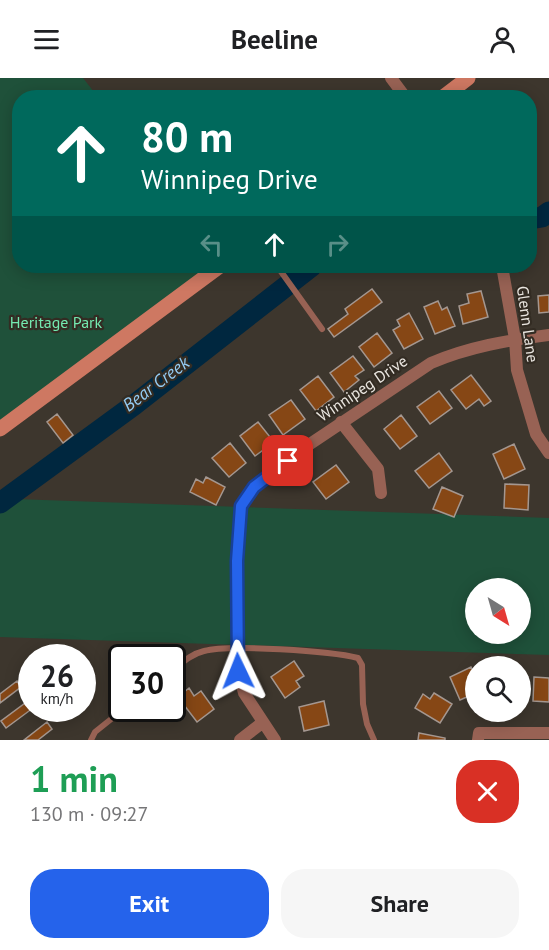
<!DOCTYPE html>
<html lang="en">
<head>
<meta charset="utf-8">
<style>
	:root { --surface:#fff; --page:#f6f6f6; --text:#202124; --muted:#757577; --accent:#2563eb }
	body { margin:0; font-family:"PT Sans",sans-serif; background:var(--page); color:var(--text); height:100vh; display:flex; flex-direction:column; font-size:22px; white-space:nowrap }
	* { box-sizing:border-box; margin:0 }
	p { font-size:20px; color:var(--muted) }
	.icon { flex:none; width:33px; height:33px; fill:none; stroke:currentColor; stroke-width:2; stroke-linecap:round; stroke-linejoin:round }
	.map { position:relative; height:662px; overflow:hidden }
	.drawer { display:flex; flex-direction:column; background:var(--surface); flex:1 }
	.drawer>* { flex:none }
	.hud { position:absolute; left:12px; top:12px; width:525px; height:183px; border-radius:24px; box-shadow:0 3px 15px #0003; background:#00695c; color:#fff; overflow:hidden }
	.needle { width:39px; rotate:143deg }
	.tools { position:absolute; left:465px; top:500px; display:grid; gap:12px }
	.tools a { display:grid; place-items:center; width:66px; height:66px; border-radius:50%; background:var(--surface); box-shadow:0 3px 15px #0003; font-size:30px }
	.speed { position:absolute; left:18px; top:566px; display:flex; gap:12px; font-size:30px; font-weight:700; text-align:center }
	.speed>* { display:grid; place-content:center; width:78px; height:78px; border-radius:50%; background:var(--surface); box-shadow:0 3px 15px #0003; line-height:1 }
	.speed small { font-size:15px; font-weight:400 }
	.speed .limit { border:3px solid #111; border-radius:9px; background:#fff; color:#111 }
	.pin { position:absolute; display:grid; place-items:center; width:51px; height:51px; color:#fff; margin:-26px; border-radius:12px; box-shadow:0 3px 9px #0006 }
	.me { position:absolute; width:66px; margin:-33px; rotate:358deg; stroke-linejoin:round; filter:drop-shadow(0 0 4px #0008) }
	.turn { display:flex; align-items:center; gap:21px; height:126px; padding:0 30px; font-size:27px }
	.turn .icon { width:78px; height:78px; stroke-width:2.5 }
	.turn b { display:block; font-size:42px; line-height:51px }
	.lanes { display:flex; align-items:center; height:57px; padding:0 30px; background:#0003; justify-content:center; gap:30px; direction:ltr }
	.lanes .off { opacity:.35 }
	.round { display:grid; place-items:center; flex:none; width:63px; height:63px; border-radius:24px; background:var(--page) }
	.summary { display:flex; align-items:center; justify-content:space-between; height:102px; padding:0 30px }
	h1 { font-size:36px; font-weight:800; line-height:45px; color:#1e9e55 }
	.button { display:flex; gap:12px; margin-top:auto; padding:12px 30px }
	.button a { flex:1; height:69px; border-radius:24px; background:var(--accent); color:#fff; font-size:24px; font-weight:800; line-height:69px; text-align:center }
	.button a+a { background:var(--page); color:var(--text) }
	header { display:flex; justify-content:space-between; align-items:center; height:78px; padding:0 30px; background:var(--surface); font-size:27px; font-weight:800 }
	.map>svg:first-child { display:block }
	.green { fill:#1f513a; fill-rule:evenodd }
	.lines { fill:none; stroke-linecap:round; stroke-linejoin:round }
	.river { stroke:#00273f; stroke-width:21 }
	.building { fill:#864715; stroke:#a49790; stroke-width:1.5 }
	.service { stroke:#986254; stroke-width:6 }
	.minor { stroke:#986254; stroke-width:12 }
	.secondary { stroke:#ce7862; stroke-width:15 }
	.route-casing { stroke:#184099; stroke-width:15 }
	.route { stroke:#2563eb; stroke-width:10 }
	.labels { text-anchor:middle; stroke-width:4.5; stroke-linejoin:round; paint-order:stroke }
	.park-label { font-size:16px; fill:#74eab1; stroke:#332c23 }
	.street-label { font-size:16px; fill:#eae6e0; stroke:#332c23 }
	.water-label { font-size:18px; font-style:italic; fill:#95cdf5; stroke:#332c23 }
</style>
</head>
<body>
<header><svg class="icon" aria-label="menu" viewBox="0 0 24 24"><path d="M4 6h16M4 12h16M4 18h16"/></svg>Beeline<svg class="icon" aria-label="person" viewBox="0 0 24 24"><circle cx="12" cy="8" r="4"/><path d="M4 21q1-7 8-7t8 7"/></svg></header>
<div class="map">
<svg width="549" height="662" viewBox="0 0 549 662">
	<rect width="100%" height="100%" fill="#3d362d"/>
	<path class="green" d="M0 0H83L98 19 20 20V188H226L0 357Z
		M15 421 549 440V577L0 559V430ZM476 510H520V555H476Z"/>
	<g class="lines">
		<path class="river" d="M530 141 542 139 549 134
			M0 425 134 327 312 188"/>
	</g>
	<path class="building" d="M372 211 382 224 334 259 328 251 348 236 345 231Z
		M481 213 488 239 463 246 459 228 469 225 467 216Z
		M549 217V234L539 235 538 218Z
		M438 223 442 232 447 229 455 248 435 256 424 229Z
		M409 235 423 261 404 271 393 252 400 248 397 242Z
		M377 255 392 275 374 289 359 269Z
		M353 278 364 292 355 298 359 302 344 314 330 295Z
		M471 297 491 323 484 328 479 321 466 331 451 312Z
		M318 298 334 319 316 333 300 312Z
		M439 313 452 330 430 346 417 329Z
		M291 322 305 341 283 357 269 337Z
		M57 336 73 357 63 365 47 344Z
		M401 337 417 358 400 371 384 351Z
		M258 344 274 364 255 378 240 358Z
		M230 365 246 385 229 399 212 380Z
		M514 366 525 391 504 401 493 376Z
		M439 375 452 393 429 410 415 393Z
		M336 387 349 404 326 421 313 404Z
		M206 399 225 409 216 427 190 414 196 401 203 405Z
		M505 406 529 407 528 432 504 430Z
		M442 409 463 418 454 439 433 431Z
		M294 583 304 598 296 603 300 609 285 620 271 599Z
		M471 589 476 599V615L460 622 450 599Z
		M534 599 549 600V624L533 623Z
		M17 603 21 609 0 625V616Z
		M189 610 194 618 201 613 214 631 197 644 178 619Z
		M434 615 452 626 440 645 415 630 423 616 430 621Z
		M32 620 33 630 6 650 1 643Z
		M324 623 329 647 304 653 299 629Z
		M47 644 52 651 38 662H24Z
		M419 655 445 660V662H418Z"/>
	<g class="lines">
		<path class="service" d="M277 188 322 251
			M172 593C182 585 191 576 204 573 229 566 331 573 358 580L362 587 363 626 367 646 374 662
			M91 662 95 654 125 630"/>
		<path class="minor" d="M391 0 406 20
			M502 188 515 261 517 292 536 356 549 375
			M341 344 378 391 381 415
			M240 662 262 645
			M275 662 244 615 238 593 237 483 241 428 254 409 304 370 431 285C468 269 509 262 549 257
			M478 662 479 655H549"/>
		<path class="secondary" d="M442 20 468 0
			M0 351 220 188"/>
	</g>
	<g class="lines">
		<g class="route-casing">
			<path id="route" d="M238 593 237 483 241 428 254 409 288 383"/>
		</g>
		<use href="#route" class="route"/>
	</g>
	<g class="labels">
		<g class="park-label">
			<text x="56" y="250">Heritage Park</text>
		</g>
		<g class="street-label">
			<text transform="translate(528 246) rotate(82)" y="6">Glenn Lane</text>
			<text transform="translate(362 310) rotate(-34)" y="6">Winnipeg Drive</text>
		</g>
		<g class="water-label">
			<text transform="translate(156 306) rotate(-37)" y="6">Bear Creek</text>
		</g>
	</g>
</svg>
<div class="tools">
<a><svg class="needle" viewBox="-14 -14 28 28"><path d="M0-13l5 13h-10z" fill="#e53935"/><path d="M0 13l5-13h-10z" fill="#757577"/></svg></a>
<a><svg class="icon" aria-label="search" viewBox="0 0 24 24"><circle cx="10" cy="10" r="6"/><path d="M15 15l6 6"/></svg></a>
</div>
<div class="speed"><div>26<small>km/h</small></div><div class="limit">30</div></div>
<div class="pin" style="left:288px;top:383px;background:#d93025"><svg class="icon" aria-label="arrive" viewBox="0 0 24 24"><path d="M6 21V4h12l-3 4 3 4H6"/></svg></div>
<svg class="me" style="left:238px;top:593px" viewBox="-20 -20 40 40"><path d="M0-17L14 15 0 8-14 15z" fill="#2563eb" stroke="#fff" stroke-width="4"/></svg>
<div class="hud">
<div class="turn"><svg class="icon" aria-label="ahead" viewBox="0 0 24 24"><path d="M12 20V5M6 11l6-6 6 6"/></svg><div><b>80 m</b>Winnipeg Drive</div></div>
<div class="lanes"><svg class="icon off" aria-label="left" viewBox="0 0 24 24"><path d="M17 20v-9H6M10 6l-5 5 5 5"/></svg><svg class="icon" aria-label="ahead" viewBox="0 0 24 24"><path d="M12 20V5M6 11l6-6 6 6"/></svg><svg class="icon off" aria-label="right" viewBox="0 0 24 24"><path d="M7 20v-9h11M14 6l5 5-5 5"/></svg></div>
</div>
</div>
<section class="drawer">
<div class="summary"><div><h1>1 min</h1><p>130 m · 09:27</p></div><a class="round" style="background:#d93025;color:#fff"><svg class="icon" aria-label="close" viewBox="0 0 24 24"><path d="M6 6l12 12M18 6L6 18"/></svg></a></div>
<div class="button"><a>Exit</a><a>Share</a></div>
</section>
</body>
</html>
